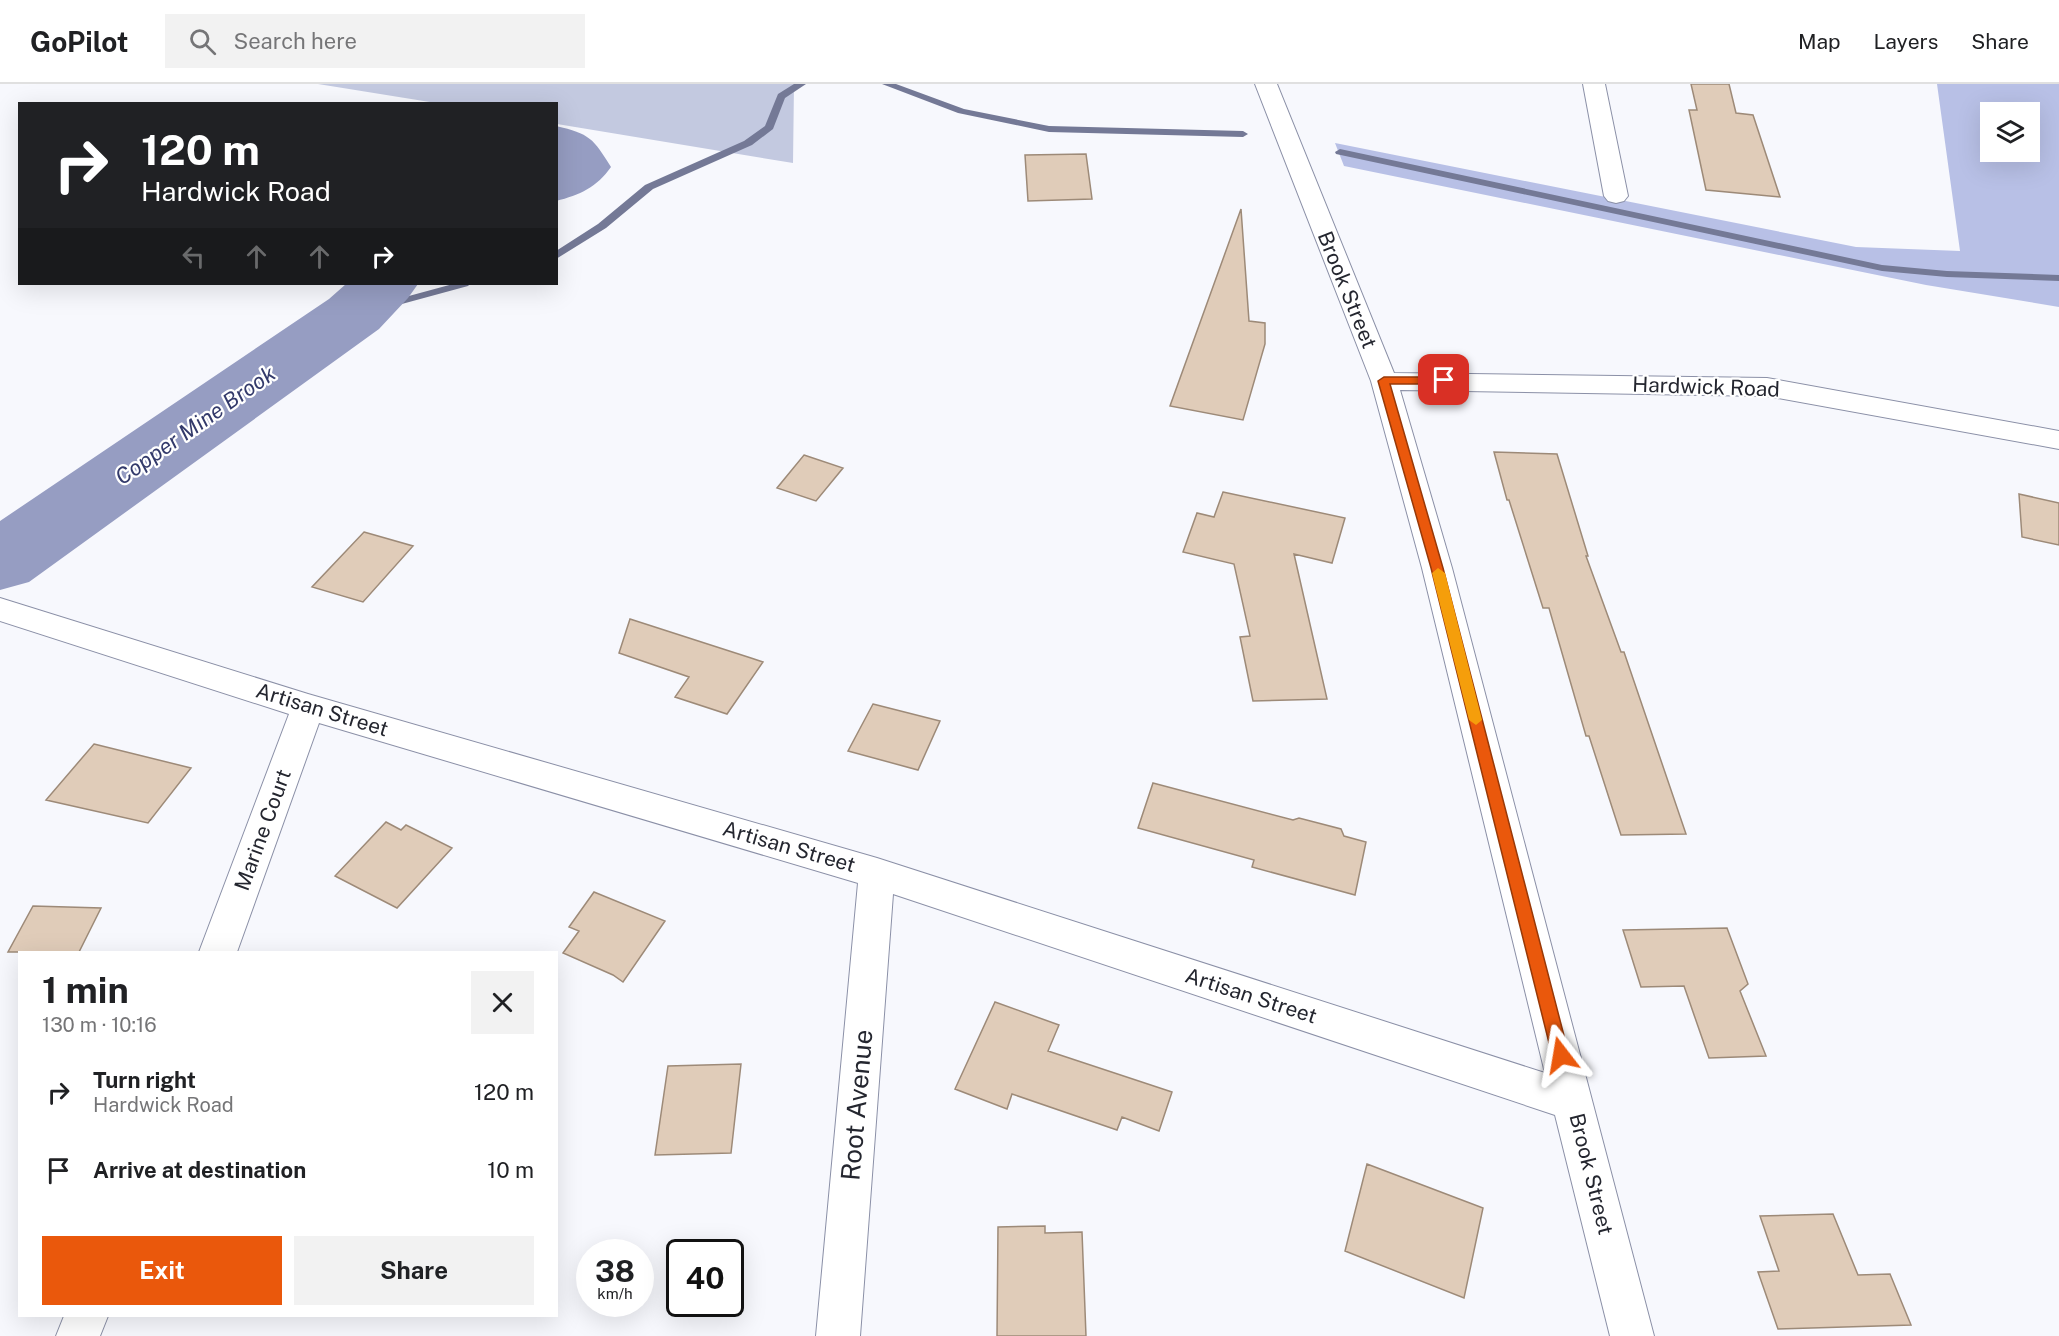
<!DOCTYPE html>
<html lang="en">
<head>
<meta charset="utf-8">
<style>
	:root { --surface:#fff; --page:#f2f2f2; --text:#202124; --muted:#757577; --line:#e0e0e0; --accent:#ea580c }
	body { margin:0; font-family:"Public Sans",sans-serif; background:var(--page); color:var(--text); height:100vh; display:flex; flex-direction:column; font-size:22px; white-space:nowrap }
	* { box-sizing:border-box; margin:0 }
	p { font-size:20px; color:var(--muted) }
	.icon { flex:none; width:33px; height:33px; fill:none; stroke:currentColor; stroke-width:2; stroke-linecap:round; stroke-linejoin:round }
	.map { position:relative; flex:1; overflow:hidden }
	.drawer { position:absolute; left:18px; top:867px; width:540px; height:366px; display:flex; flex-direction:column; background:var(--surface); border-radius:0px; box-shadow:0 6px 24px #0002 }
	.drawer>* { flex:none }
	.banner { position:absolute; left:18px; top:18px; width:540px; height:183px; border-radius:0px; box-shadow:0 6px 24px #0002; background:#202124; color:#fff; overflow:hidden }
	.fabs { position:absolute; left:1980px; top:18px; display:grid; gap:12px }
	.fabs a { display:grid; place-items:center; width:60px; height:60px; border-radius:0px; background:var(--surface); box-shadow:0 6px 24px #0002; font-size:30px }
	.speed { position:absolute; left:576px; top:1155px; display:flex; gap:12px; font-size:30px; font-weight:700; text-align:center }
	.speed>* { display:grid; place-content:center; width:78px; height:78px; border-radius:50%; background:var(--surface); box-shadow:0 6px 24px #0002; line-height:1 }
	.speed small { font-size:15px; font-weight:400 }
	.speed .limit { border:3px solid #111; border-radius:9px; background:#fff; color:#111 }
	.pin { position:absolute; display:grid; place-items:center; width:51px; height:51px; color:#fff; margin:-26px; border-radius:12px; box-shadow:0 3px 9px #0006 }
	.me { position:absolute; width:66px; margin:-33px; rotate:346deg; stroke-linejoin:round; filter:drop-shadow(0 0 4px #0008) }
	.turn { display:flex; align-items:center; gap:21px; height:126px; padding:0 24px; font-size:27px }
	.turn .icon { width:78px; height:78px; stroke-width:2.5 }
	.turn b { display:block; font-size:42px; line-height:51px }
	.lanes { display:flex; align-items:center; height:57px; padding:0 24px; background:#0003; justify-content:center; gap:30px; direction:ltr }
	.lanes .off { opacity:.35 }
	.round { display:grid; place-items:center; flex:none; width:63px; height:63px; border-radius:0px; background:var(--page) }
	.head { display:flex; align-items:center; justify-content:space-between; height:102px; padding:0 24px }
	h1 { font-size:36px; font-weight:700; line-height:45px }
	.cta { display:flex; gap:12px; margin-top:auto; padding:12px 24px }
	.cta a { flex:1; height:69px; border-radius:0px; background:var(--accent); color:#fff; font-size:24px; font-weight:700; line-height:69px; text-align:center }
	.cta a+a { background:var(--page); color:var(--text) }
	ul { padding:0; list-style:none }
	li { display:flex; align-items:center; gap:18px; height:78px; padding:0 24px }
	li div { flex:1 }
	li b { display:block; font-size:22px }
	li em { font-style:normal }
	header { display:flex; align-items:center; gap:36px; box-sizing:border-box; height:84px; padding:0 30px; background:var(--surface); border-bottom:2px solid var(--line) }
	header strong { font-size:28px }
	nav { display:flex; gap:33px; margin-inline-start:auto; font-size:21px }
	.search { width:420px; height:54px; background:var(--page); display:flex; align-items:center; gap:15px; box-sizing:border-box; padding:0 21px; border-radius:0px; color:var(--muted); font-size:22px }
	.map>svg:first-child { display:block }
	.green { fill:#c3c9e0 }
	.forest { fill:#b8c0e6; fill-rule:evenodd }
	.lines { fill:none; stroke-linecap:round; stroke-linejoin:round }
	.stream { fill:#747996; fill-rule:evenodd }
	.river { fill:#969dc2; fill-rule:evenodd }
	.building { fill:#e0ccb9; stroke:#9d8a78; stroke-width:1.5 }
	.minor-casing { stroke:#8b90a7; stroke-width:2 }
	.minor { fill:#fff; fill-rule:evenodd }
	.route { fill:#ea580c; stroke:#983908; stroke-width:1.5 }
	.slow { fill:#f59e0b }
	.labels { text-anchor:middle; stroke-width:4.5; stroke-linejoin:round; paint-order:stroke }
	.street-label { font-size:21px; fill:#24262f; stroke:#fff }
	.water-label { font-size:22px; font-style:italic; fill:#333a6b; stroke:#fff }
	.near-street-label { font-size:26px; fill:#24262f; stroke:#fff }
</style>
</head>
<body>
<header>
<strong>GoPilot</strong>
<div class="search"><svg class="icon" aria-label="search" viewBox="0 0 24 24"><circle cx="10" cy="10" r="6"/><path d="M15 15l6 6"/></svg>Search here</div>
<nav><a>Map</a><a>Layers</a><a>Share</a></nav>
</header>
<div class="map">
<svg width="2059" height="1252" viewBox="0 0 2059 1252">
	<rect width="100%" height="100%" fill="#f7f8fd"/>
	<path class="green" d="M318 0H794L793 79 557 40 556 20 436 19Z"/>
	<path class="forest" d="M1937 0H2059V223L1926 201 1344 82 1335 59 1856 163 1960 167ZM1990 28H2030V68H1990Z"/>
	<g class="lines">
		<path class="stream" d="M794 0H806L785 14 773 45 752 61 653 105 606 144 556 175V167L598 140 645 101 744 57 765 42 778 10Z
			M882 0H896L964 25 1049 42 1243 47 1248 50 1243 53 1049 48 958 29Z
			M1340 65 1882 181 1947 187 2059 191V197L1947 193 1882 187 1336 70 1335 68Z
			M453 200H470L468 202 354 233 348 230 350 228Z"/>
		<path class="river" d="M556 42C590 50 593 54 611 83 597 103 580 111 556 117Z
			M346 200H418L408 214 379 245 29 498 0 506V437L329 215Z"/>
	</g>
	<path class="building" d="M1691 0H1729L1736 29 1753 31 1780 113 1706 106 1689 26H1697Z
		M1086 70 1092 115 1028 117 1025 71Z
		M1241 125 1249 237 1265 239V260L1243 336 1170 322Z
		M1494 368 1557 370 1588 472H1586L1621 568H1624L1686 750 1621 751 1589 652H1586L1549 524H1543L1509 416H1507Z
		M804 371 843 384 816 417 777 404Z
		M1223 408 1345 434 1332 479 1294 470 1327 615 1253 617 1240 553 1250 552 1234 480 1183 468 1197 429 1214 433Z
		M2019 410 2059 419V461L2022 453Z
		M364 448 413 462 363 518 312 503Z
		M630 535 751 574 763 578 727 630 675 613 689 593 619 569Z
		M873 620 940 637 918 686 848 667Z
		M94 660 191 684 148 739 46 716Z
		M1153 699 1293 736 1299 734 1341 745 1344 752 1366 758 1355 811 1252 783 1254 776 1138 744Z
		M386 738 401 746 406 741 452 764 397 824 335 792Z
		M594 808 665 837 623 898 613 891 563 869 579 847 569 843Z
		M33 822 101 824 79 868H8Z
		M1727 844 1748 900 1740 907 1766 972 1709 974 1684 902 1641 903 1623 846Z
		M995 918 1059 941 1048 967 1172 1008 1159 1047 1122 1033 1117 1046 1012 1010 1007 1025 955 1005Z
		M741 980 731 1069 655 1071 668 982Z
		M1367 1080 1483 1124 1464 1214 1345 1167Z
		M1833 1130 1858 1191 1890 1190 1911 1241 1778 1245 1758 1188 1779 1187 1760 1132Z
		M1045 1142V1149L1082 1148 1086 1252H997L998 1143Z"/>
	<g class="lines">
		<g class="minor-casing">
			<path id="minor" d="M1255 0H1277L1394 289 1767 294 2059 347V365L1767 312 1400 306 1452 484 1654 1252H1610L1555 1031 893 810 860 1252H816L858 799 319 639 237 868H199L289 630 0 537V514L308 610 877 774 1545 989 1422 484 1371 297Z
				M1583 0H1605L1628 112 1624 117 1616 119 1608 117 1604 112Z
				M64 1232H108L100 1252H56Z"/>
		</g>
		<use href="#minor" class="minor"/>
	</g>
	<path class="route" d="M1384 293H1444L1450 296 1444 300H1390L1443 484 1569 971 1566 976 1561 978 1555 976 1552 971 1431 484 1378 297Z"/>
	<path class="slow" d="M1438 484 1445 489 1482 636 1476 641 1469 636 1432 489Z"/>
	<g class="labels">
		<g class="street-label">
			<text transform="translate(1347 206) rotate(68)" y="7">Brook Street</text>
			<text transform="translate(1706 303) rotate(2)" y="7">Hardwick Road</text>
			<text transform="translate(322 626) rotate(17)" y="7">Artisan Street</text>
			<text transform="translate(263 746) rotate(-70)" y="7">Marine Court</text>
			<text transform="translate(789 763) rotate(16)" y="7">Artisan Street</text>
			<text transform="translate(1251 912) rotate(18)" y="7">Artisan Street</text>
			<text transform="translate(1591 1090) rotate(76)" y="7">Brook Street</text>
		</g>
		<g class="water-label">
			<text transform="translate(195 341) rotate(-35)" y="8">Copper Mine Brook</text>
		</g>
		<g class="near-street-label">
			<text transform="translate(857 1021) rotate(-85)" y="9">Root Avenue</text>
		</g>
	</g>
</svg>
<div class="fabs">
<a><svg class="icon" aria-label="layers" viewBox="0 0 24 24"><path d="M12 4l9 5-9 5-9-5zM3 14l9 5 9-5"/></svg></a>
</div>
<div class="speed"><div>38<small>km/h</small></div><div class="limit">40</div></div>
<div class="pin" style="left:1444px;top:296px;background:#d93025"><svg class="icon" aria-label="arrive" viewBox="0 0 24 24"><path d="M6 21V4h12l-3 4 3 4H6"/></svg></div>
<svg class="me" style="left:1561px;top:971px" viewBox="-20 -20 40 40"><path d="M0-17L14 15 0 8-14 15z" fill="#ea580c" stroke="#fff" stroke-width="4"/></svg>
<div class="banner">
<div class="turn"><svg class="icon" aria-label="right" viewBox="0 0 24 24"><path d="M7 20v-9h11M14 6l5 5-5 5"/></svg><div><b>120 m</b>Hardwick Road</div></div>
<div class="lanes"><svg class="icon off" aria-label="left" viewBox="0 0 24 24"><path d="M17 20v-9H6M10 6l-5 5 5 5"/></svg><svg class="icon off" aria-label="ahead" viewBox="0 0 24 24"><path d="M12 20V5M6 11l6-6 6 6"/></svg><svg class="icon off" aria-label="ahead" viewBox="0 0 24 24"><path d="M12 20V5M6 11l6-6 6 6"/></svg><svg class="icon" aria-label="right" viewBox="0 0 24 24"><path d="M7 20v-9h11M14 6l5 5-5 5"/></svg></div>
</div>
<section class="drawer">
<div class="head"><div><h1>1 min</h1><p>130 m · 10:16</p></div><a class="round"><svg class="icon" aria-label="close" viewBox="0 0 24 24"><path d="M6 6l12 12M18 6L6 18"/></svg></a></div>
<ul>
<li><svg class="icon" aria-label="right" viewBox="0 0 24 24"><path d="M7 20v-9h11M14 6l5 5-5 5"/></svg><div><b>Turn right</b><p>Hardwick Road</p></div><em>120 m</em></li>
<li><svg class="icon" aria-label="arrive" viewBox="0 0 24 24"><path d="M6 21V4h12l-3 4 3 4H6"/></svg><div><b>Arrive at destination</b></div><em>10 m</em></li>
</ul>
<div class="cta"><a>Exit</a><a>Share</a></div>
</section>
</div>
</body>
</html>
